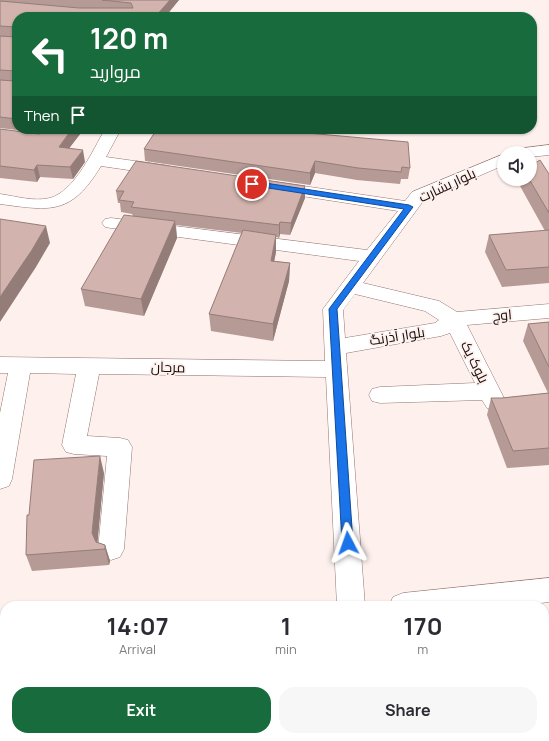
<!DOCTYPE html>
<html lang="en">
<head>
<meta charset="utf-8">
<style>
	:root { --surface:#fff; --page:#f7f7f7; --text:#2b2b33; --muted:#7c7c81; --accent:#186b3c }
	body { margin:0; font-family:Manrope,Cairo,sans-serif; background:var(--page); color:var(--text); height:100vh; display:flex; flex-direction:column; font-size:15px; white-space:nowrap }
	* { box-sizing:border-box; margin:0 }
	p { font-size:13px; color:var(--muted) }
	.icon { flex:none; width:22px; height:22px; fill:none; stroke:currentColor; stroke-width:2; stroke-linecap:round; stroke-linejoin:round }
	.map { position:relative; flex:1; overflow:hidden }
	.details { position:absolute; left:0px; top:601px; width:549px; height:140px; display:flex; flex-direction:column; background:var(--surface); border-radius:16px 16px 0 0; box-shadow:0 1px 3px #0004 }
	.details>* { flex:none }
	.guide { position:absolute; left:12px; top:12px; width:525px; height:122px; border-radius:16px; box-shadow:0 1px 3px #0004; background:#186b3c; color:#fff; overflow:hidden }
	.tools { position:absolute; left:497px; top:146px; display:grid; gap:8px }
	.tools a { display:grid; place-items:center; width:40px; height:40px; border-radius:50%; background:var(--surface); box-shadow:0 1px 3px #0004; font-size:20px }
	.pin { position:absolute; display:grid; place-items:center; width:34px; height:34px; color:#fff; margin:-17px; border:2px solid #fff; border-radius:50%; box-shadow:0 1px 4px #0007 }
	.me { position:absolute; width:44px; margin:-22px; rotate:356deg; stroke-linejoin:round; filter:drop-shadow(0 0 3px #0008) }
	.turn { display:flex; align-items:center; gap:14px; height:84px; padding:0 12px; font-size:18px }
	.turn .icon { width:52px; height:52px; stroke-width:2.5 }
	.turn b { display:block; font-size:28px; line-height:34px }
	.then { display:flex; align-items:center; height:38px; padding:0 12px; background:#0003; gap:8px; font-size:15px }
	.eta { display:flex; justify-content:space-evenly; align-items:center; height:68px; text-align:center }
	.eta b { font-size:24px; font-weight:700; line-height:28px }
	.primary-button { display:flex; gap:8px; margin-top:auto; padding:8px 12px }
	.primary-button a { flex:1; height:46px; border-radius:16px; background:var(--accent); color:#fff; font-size:16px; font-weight:700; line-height:46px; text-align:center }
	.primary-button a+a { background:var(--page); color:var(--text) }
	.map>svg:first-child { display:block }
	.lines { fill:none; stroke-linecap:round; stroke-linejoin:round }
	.minor-casing { stroke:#937670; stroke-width:1 }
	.tertiary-casing { stroke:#937670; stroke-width:1 }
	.minor { fill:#fff; fill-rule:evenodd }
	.tertiary { fill:#fff; fill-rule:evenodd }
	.wall { fill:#b59a95 }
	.shaded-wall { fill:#947d79 }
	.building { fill:#d3b3ad; stroke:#947d79 }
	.route { fill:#1a73e8; stroke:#114b97 }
	.labels { text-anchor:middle; stroke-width:3.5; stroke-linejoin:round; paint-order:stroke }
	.street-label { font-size:14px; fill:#170d0b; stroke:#fdf0ed }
</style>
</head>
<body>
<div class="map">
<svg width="549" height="741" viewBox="0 0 549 741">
	<rect width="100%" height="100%" fill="#fdf0ed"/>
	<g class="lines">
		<g class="minor-casing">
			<path id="minor" d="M105 129H121L106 157 163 165 169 166 171 170 169 174 163 175 101 166C71 215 52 211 0 204V194C15 196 34 202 50 198 75 191 93 150 105 129Z
				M549 145V155L530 157V153H514L516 149Z
				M504 154V165L424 200 363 283 439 301 457 312 549 304V318L467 325 506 402 503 408 495 410 487 408 482 400 380 403 372 401 369 395 372 389 380 387 475 383 450 333 441 336 346 353 365 606H337L326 377 99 374 87 436 120 438 128 440 132 447 124 549 120 557 111 560 102 557 98 549 107 456 74 454 66 452 62 445 76 374 30 373 12 479 9 486 0 489V413L8 373H0V357L325 361 323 309 359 261 111 228 105 227 102 223 105 219 111 218 367 250 398 211 276 192 270 191 267 187 270 183 276 182 405 201 412 192ZM355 294 425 311 439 320 435 323 345 338 343 310Z"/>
		</g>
		<g class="tertiary-casing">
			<path id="tertiary" d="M549 578V602L517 606H389L393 597 403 593Z
				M5 630V658L0 659V631Z
				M544 647H549V675H544Z
				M0 704H5V734H0Z"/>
		</g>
		<use href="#minor" class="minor"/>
		<use href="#tertiary" class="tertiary"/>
	</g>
	<path class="wall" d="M0 0H179L165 17H17V129H84L69 148 85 162 73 179 40 177 37 182 0 178V129L39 134 43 133 0 128V1L69 7 0 1Z
		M274 130 410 168 408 179H401L400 184 357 180 315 173 310 185 145 161 144 149Z
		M549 174V283L502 287 485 252 489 235 545 231 520 186 521 179H530Z
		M305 186V198L290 235 280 234 279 238 276 237V252L274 261 290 263 289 281 273 341 211 331 209 314 242 233 176 225 177 238 144 316 85 306 81 289 133 216 132 214 121 212 120 203H118L116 191Z
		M549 322V465L507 468 487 415 491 398H502L548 393 523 341 528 324Z
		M104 473 97 542 105 545 110 561 109 565 32 571 26 555 29 515Z"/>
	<path class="shaded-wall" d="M170 0H179L165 17H155Z
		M72 129H84L61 159 59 147Z
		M83 150 85 162 73 179 70 167Z
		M315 161V173L310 185V173Z
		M37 165 40 177 37 182 34 170Z
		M305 186V198L290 235 291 223Z
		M175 221 177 238 144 316 141 299Z
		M280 222V234L279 238V225Z
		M46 226 50 243 36 267 0 322V297Z
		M276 235V252L271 278V261Z
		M290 263 289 281 273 341V324Z
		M100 456 104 473 97 549 92 533Z
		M105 545 110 561 109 565 105 549Z"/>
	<path class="building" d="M102 0H170L155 17H17V119L0 117V80L15 81 16 71 0 70V36L16 37V27L0 26V1L79 8H133L131 3Z
		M0 129 39 134 46 132 48 129H72L59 147 83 150 70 167 37 165 34 170 0 166Z
		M157 129H273V130L408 142 410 168 402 167 401 172 358 168 315 161 310 173 144 149Z
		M540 160 549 174V213L529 179H530V166Z
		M136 161 305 186 291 223 280 222 279 225 131 207 134 202 119 200 124 191H116Z
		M124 215 175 221 141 299 81 289Z
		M0 219 46 226 32 250 0 297Z
		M243 230 276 235 271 261 290 263 273 324 209 314Z
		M549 230V267L506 270 489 235Z
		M549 322V367L528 324Z
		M549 393V448L513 451 491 398H502Z
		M100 456 92 533 96 542 105 545V549L26 555 27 515H29L34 460Z"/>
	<path class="route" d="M252 181 409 205 413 207 337 309 353 543 351 546 348 547 344 546 342 543 329 309 404 209 249 185 248 184Z"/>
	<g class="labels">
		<g class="street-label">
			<text transform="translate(447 185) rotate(-25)" y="5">بلوار بشارت</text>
			<text transform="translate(502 315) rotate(-5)" y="5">اوج</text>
			<text transform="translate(397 336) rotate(-9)" y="5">بلوار آذرنگ</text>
			<text transform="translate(475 362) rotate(64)" y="5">بلوک یک</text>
			<text transform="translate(168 367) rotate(1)" y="5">مرجان</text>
		</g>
	</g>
</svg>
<div class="tools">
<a><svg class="icon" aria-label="sound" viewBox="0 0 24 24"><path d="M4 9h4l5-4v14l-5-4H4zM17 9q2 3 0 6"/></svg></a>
</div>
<div class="pin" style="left:252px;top:184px;background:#d93025"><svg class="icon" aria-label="arrive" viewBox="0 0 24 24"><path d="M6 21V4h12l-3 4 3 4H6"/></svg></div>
<svg class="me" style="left:348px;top:543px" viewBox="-20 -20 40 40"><path d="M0-17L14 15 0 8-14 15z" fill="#1a73e8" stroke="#fff" stroke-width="4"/></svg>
<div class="guide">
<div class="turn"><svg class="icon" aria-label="left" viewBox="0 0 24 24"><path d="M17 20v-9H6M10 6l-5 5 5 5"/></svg><div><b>120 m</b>مروارید</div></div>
<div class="then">Then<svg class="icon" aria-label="arrive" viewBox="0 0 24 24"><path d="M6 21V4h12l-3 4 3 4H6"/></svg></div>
</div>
<section class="details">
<div class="eta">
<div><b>14:07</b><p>Arrival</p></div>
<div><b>1</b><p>min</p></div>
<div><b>170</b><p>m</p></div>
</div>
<div class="primary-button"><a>Exit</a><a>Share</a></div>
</section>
</div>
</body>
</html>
